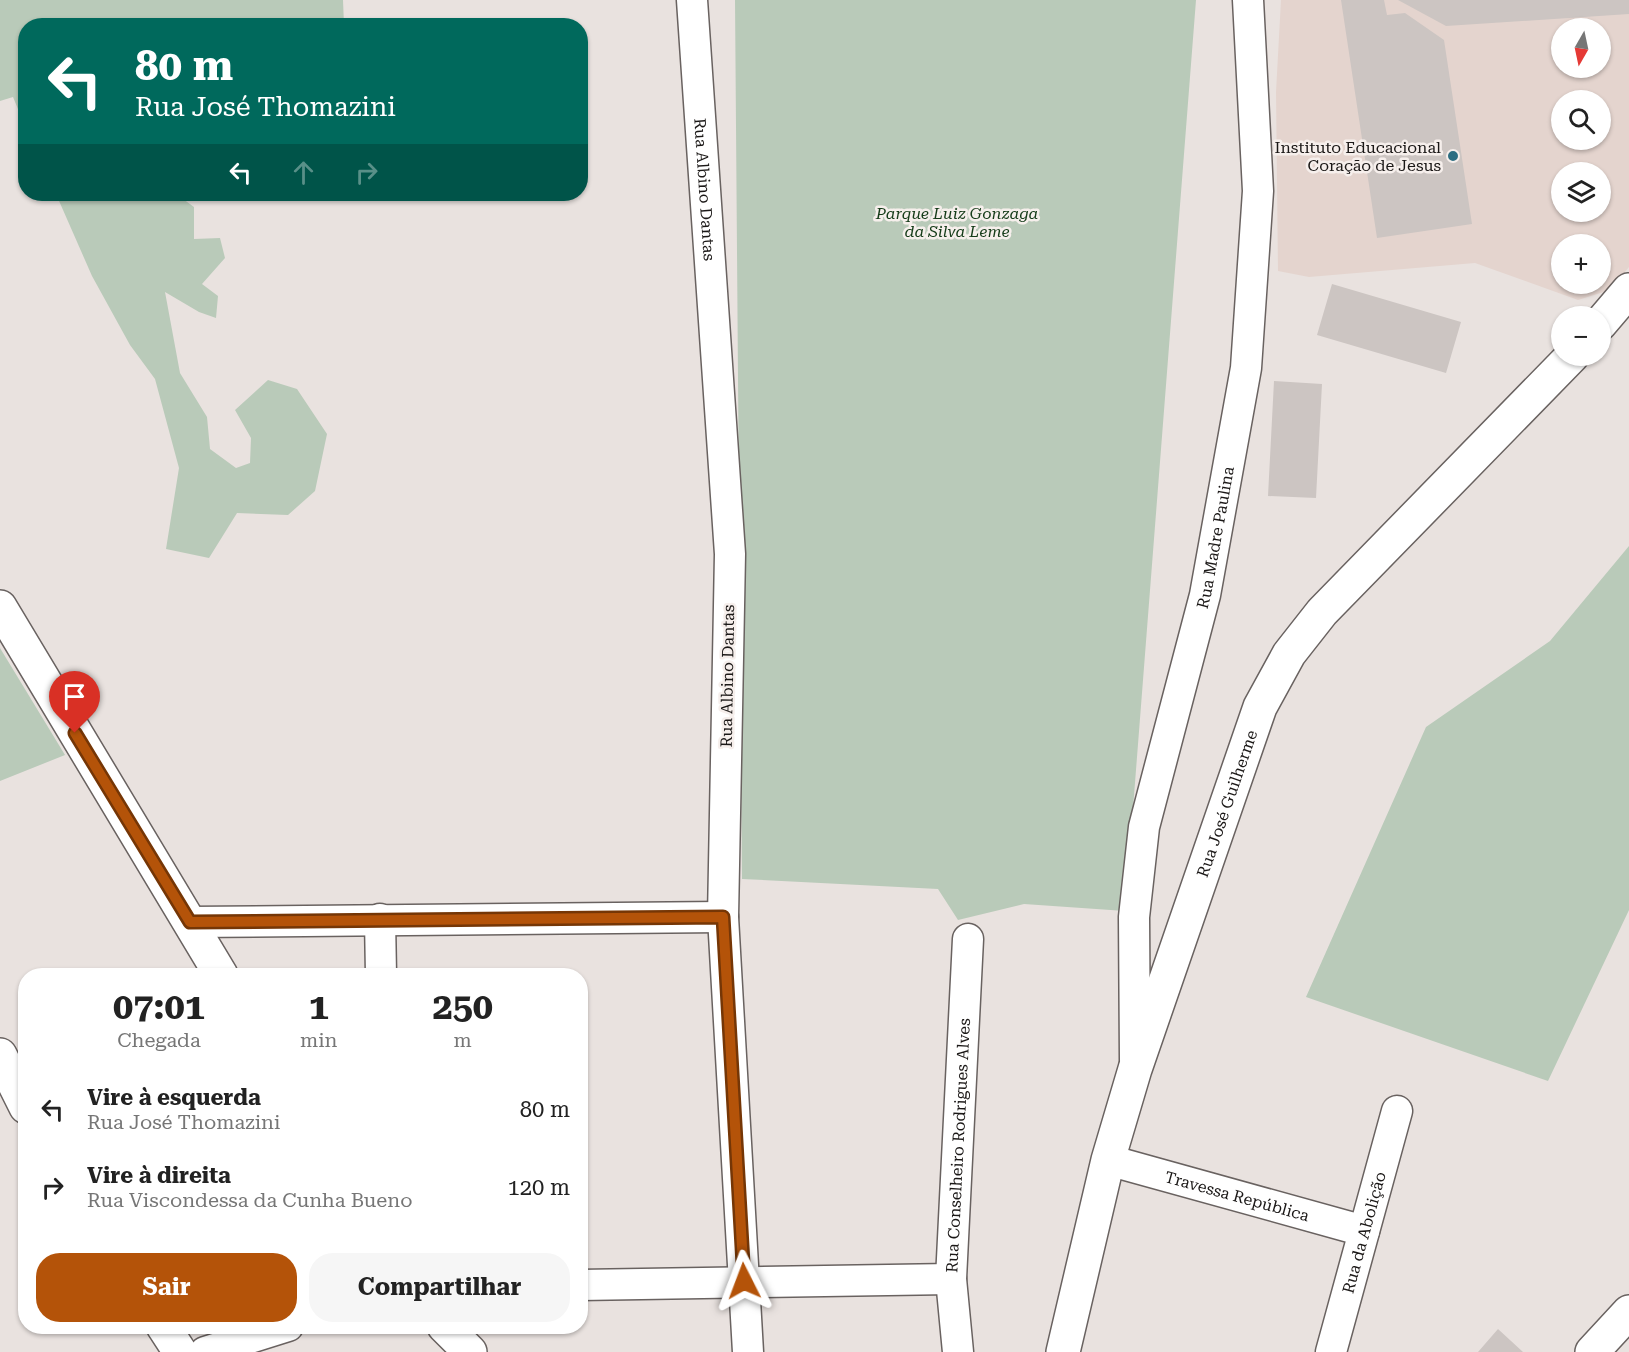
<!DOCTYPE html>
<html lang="pt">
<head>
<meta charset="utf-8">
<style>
	:root { --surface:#fff; --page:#f6f6f6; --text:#222; --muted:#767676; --accent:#b45309 }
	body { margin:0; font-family:"Roboto Serif",serif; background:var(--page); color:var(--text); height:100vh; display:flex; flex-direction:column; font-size:22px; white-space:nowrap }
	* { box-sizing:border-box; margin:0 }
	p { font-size:20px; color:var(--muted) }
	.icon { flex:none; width:33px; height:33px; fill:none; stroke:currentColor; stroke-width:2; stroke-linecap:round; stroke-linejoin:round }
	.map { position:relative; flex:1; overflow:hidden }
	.panel { position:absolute; left:18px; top:968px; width:570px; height:366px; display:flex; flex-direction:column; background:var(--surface); border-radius:24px; box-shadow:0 2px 4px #0004 }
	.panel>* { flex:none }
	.hud { position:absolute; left:18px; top:18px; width:570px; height:183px; border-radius:24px; box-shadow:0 2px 4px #0004; background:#00695c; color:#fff; overflow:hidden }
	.needle { width:39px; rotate:189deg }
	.tools { position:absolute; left:1551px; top:18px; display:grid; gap:12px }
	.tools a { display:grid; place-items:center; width:60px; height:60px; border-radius:50%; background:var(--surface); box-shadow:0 2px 4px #0004; font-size:30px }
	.pin { position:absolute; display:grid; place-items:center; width:51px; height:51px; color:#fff; margin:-62px -26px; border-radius:50% 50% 50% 0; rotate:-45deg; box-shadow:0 0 6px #0007 }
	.pin .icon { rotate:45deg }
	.me { position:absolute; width:66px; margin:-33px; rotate:357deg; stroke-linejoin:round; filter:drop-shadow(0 0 4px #0008) }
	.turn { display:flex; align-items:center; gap:21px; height:126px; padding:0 18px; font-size:27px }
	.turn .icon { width:78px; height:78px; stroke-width:2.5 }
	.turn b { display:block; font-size:42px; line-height:51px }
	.lanes { display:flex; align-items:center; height:57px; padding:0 18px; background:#0003; justify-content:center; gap:30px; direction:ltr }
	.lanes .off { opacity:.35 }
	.eta { display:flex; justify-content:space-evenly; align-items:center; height:102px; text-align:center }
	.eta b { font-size:36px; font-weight:700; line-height:42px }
	.cta { display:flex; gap:12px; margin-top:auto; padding:12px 18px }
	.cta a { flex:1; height:69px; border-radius:24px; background:var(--accent); color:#fff; font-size:24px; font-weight:700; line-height:69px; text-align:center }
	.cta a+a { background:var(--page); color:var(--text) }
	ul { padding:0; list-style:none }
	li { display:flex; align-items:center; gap:18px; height:78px; padding:0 18px }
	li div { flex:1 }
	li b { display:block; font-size:22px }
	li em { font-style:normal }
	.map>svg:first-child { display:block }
	.built { fill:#e4d4ce; fill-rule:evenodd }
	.green { fill:#b9cab9 }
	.building { fill:#ccc5c2 }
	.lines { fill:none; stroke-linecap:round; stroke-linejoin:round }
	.minor-casing { stroke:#696260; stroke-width:33 }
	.tertiary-casing { stroke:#696260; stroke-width:36 }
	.secondary-casing { stroke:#696260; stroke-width:36 }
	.minor { stroke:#fff; stroke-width:30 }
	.tertiary { stroke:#fff; stroke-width:33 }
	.secondary { stroke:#fff; stroke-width:33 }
	.route-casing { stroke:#753606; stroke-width:15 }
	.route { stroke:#b45309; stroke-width:10 }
	.poi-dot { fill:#2d6e82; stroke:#f6efec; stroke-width:2 }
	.labels { text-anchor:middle; stroke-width:5; stroke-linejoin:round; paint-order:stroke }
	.poi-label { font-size:16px; fill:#1b1817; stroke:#f6efec; text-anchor:end }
	.street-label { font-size:16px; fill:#1b1817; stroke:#f6efec }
	.park-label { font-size:16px; font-style:italic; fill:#143b18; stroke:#f6efec }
</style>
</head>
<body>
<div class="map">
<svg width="1629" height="1352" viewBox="0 0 1629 1352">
	<rect width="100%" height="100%" fill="#e9e2df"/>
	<path class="built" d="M1281 0H1629V267L1610 290 1578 300 1475 263 1309 277 1278 271 1276 92ZM1562 28H1600V68H1562ZM1562 100H1600V140H1562ZM1562 172H1600V212H1562ZM1562 244H1600V284H1562Z"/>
	<path class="green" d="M0 0H343L344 25 26 26 25 126 13 97 0 101Z
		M735 0H1196L1125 911 1024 904 958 920 938 889 742 879Z
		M56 194H179V196L194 207V239L220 238 225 258 202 284 218 296 216 318 199 312 165 292 180 373 207 417 210 449 236 468 250 463 251 438 235 410 268 380 297 389 327 434 315 491 288 515 237 513 209 558 166 549 179 468 155 379 130 345 92 276Z
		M1629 546V910L1548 1081 1306 997 1426 727 1550 641Z
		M0 648 65 755 0 781Z"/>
	<path class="building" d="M1341 0H1384L1387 15 1405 13 1444 40 1472 224 1377 238Z
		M1398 0H1629V14L1446 26Z
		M1332 284 1461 322 1446 373 1317 335Z
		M1274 381 1322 384 1316 498 1268 496Z
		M1498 1329 1523 1352H1478Z"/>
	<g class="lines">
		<g class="minor-casing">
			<g id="minor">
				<path id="s1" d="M692 0 730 554 723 917 748 1352"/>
				<path d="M380 919 381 975"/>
				<path d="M190 922 723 917"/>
				<path id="s2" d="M1135 1060 1134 917 1144 827 1205 595 1246 368 1258 191 1248 0"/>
				<path id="s3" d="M1108 1160 1364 1231"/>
				<path d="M580 1285 951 1279"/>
				<path d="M205 1352 288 1326"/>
				<path id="s4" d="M958 1352 951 1279 968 939"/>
				<path id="s5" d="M1331 1352 1397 1111"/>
			</g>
		</g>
		<g class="tertiary-casing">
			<g id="tertiary">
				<path d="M1600 324 1629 290"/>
				<path d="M0 607 221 975"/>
				<path d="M444 1326 470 1352"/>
				<path id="s6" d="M1063 1352 1108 1160 1135 1069 1260 707 1289 654 1322 612 1572 356"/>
				<path d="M1592 1352 1629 1312"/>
			</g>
		</g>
		<g class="secondary-casing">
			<path id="secondary" d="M0 1055 26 1107
				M163 1326 180 1352"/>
		</g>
		<use href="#minor" class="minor"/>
		<use href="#tertiary" class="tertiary"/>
		<use href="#secondary" class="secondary"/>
	</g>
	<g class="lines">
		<g class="route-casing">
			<path id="route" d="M75 733 190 922 723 917 744 1281"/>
		</g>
		<use href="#route" class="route"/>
	</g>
	<circle class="poi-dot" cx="1453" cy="156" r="6"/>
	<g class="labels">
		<g class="poi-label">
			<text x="1441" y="153">Instituto Educacional<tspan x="1441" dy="18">Coração de Jesus</tspan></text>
		</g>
		<g class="street-label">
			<text dy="6" stroke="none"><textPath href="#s1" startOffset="190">Rua Albino Dantas</textPath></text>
			<text dy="6" stroke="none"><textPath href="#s2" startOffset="532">Rua Madre Paulina</textPath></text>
			<text transform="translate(727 676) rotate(-89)" y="6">Rua Albino Dantas</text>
			<text dy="6" stroke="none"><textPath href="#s6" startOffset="573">Rua José Guilherme</textPath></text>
			<text dy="6" stroke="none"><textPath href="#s4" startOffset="207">Rua Conselheiro Rodrigues Alves</textPath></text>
			<text dy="6" stroke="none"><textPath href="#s3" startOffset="134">Travessa República</textPath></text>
			<text dy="6" stroke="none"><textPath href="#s5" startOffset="124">Rua da Abolição</textPath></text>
		</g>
		<g class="park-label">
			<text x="957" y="219">Parque Luiz Gonzaga<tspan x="957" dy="18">da Silva Leme</tspan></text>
		</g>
	</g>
</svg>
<div class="tools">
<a><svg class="needle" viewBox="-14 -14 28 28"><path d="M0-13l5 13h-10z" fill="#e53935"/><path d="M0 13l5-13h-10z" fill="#767676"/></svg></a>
<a><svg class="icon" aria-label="search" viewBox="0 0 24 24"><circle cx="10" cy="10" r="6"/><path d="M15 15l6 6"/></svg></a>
<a><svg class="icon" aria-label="layers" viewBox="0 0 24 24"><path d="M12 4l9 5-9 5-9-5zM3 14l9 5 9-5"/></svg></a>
<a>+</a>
<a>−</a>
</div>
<div class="pin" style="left:75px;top:733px;background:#d93025"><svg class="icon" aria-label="arrive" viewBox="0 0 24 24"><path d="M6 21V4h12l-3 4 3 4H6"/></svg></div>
<svg class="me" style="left:744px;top:1281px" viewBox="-20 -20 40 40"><path d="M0-17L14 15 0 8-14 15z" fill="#b45309" stroke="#fff" stroke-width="4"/></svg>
<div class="hud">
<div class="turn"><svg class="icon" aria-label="left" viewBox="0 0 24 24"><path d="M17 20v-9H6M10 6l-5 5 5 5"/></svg><div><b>80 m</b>Rua José Thomazini</div></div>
<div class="lanes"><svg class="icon" aria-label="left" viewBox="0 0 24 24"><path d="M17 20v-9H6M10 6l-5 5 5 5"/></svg><svg class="icon off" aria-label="ahead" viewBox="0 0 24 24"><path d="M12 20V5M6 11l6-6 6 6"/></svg><svg class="icon off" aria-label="right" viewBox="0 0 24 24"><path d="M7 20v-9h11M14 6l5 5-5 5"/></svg></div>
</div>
<section class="panel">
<div class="eta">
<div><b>07:01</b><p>Chegada</p></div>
<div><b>1</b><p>min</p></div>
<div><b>250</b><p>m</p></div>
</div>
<ul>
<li><svg class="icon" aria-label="left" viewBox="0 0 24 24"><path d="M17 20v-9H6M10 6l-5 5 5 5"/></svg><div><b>Vire à esquerda</b><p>Rua José Thomazini</p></div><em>80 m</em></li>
<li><svg class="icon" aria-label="right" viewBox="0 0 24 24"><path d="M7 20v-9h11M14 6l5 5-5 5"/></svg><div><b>Vire à direita</b><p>Rua Viscondessa da Cunha Bueno</p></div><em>120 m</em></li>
</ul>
<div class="cta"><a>Sair</a><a>Compartilhar</a></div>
</section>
</div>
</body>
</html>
